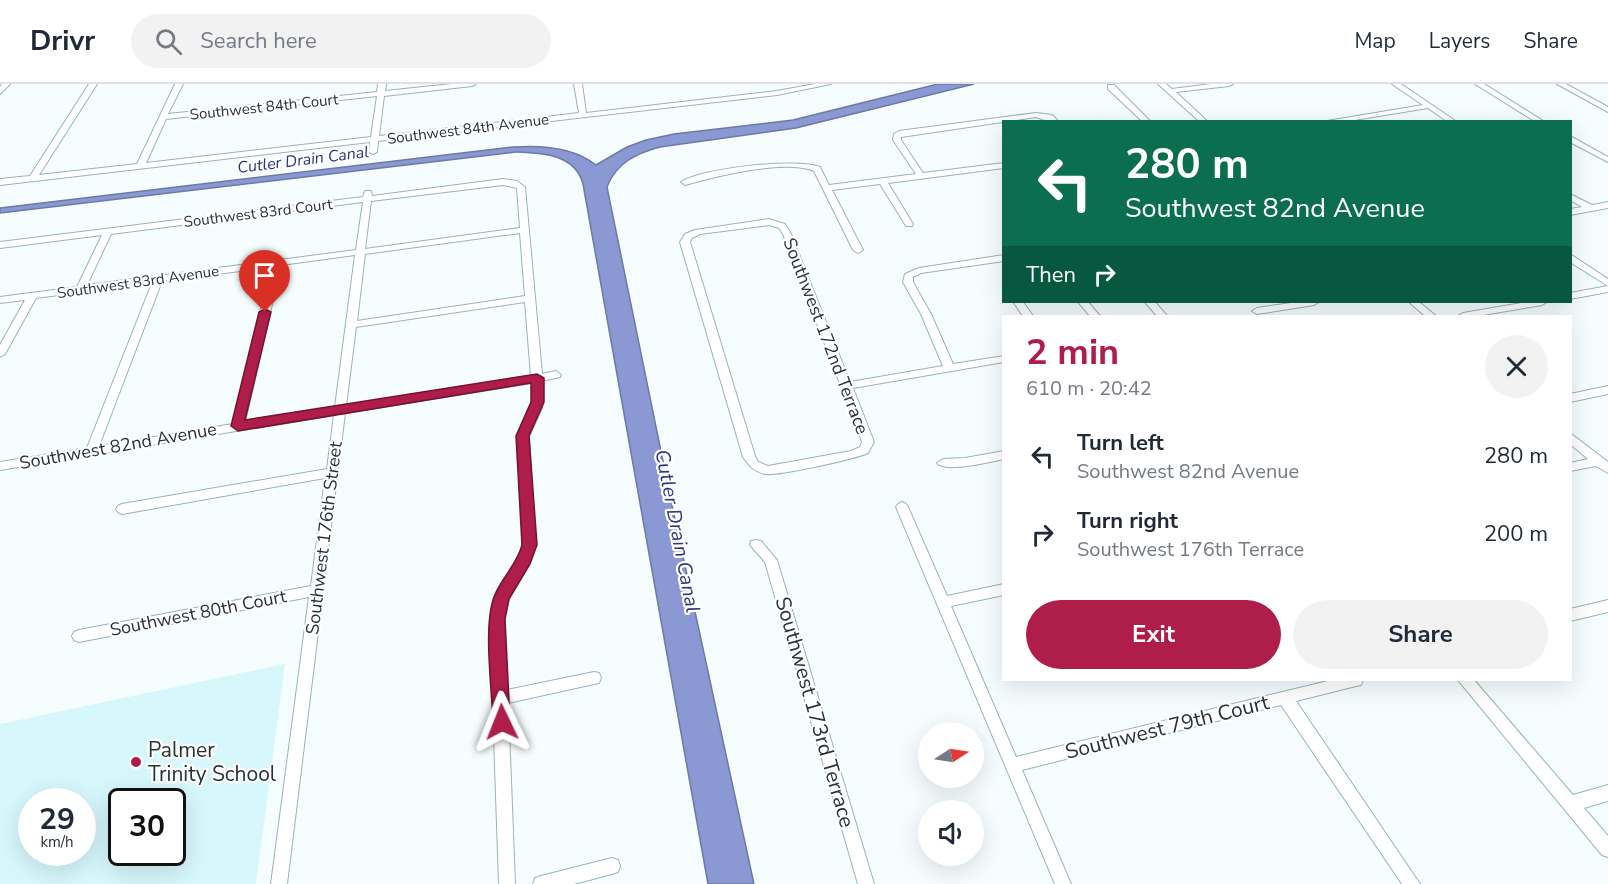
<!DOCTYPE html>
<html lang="en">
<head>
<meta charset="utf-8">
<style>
	:root { --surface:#fff; --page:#f2f2f3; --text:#1f2937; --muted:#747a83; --line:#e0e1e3; --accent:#af1d4a }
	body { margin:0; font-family:"Nunito Sans",sans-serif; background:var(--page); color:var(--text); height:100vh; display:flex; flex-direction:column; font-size:22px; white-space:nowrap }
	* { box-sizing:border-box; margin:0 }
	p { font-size:20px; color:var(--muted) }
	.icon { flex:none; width:33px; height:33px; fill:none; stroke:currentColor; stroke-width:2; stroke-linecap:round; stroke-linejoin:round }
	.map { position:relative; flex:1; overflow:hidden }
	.details { position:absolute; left:1002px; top:231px; width:570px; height:366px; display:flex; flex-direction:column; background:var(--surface); border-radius:0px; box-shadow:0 6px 24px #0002 }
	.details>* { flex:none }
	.hud { position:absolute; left:1002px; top:36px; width:570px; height:183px; border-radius:0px; box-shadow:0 6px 24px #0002; background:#0b6e4f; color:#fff; overflow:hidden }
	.needle { width:39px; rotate:78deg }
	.buttons { position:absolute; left:918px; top:638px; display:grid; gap:12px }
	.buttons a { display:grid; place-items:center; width:66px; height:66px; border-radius:50%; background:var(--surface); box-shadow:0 6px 24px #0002; font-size:30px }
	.speed { position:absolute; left:18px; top:704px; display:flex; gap:12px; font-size:30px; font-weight:700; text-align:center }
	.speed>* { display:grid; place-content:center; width:78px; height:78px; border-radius:50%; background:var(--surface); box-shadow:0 6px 24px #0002; line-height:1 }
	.speed small { font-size:15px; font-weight:400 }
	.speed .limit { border:3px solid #111; border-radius:9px; background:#fff; color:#111 }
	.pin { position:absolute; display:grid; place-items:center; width:51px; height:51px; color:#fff; margin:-62px -26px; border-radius:50% 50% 50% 0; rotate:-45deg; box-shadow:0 0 6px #0007 }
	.pin .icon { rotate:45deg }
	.me { position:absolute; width:66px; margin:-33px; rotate:358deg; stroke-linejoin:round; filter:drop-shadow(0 0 4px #0008) }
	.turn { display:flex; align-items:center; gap:21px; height:126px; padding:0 24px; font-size:27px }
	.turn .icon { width:78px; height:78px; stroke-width:2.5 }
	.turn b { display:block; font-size:42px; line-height:51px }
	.then { display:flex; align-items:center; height:57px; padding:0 24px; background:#0003; gap:12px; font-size:22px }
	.round { display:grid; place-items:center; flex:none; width:63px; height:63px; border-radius:32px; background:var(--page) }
	.overview { display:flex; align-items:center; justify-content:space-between; height:102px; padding:0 24px }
	h1 { font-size:36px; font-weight:700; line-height:45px; color:var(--accent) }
	.primary-button { display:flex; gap:12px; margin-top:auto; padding:12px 24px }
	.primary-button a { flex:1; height:69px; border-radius:36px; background:var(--accent); color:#fff; font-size:24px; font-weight:700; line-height:69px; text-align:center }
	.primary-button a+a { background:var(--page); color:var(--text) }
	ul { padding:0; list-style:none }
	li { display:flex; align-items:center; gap:18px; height:78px; padding:0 24px }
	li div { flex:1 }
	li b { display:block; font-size:22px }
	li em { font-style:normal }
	header { display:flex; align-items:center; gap:36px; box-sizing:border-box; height:84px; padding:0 30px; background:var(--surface); border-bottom:2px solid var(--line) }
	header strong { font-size:28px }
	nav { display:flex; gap:33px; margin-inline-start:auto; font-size:21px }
	.search { width:420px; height:54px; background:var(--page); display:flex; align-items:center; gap:15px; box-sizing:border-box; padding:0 21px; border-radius:33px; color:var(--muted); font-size:22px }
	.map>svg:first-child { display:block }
	.built { fill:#d6f7fc; fill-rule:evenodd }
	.water { fill:#8a98d3; stroke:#6c7aa4; stroke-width:1.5 }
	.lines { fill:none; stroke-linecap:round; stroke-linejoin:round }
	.minor-casing { stroke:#96b4b9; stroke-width:2 }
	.minor { fill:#fff; fill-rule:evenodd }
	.route { fill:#af1d4a; stroke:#721330; stroke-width:1.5 }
	.poi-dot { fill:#af1d4a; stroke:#fff; stroke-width:2 }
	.labels { text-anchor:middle; stroke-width:4.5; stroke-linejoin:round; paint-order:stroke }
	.far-street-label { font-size:15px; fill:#263335; stroke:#fff }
	.far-water-label { font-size:16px; font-style:italic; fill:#2d367c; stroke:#fff }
	.street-label { font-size:18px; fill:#263335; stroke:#fff }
	.water-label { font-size:20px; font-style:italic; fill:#2d367c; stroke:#fff }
	.near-street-label { font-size:21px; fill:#263335; stroke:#fff }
	.near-poi-label { font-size:21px; fill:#263335; stroke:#fff; text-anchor:start }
</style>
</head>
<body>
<header>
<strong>Drivr</strong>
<div class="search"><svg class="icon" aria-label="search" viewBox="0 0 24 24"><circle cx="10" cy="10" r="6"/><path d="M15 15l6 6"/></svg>Search here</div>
<nav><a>Map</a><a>Layers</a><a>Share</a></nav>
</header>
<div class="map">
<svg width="1608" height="800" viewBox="0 0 1608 800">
	<rect width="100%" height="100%" fill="#f6fdfe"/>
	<path class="built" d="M285 580 256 800H0V640ZM32 717H82V768H32ZM122 717H172V768H122Z"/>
	<path class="water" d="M938 0H974L796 44 660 63C637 69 616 79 607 103L673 426 754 800H708L583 100C575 70 543 69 516 68L0 129V124L513 63C541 61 574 63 596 81L627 63 646 56 674 50 793 36Z"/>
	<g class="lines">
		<g class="minor-casing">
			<path id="minor" d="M2 0H10L0 10V3Z
				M89 0H97L39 91 137 80 175 0H183L168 30 377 8 378 0H386L385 7 452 0H476L472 2 384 12 379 52 579 29 574 0H582L586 29 777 7 815 0H831L777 11 378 57 377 68 373 70 369 68 370 58 0 101V95L30 92ZM377 12 371 53 146 79 166 35Z
				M1158 0H1166L1172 5 1211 0H1233L1229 2 1176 8 1208 38H1200Z
				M1392 0H1401L1457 38H1448L1428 24 1342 38H1321L1423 21Z
				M1475 0H1484L1545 38H1536Z
				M1557 0H1566L1608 23V28Z
				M1108 1H1114L1151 38H1143L1108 5Z
				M1036 29 1052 31 1059 38H1050L1036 33 901 53V56L923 89 1004 79V84L888 99 913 140 912 142H906L880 100 832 106 863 166 858 169 853 166 814 87C783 75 717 92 685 101L681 98C702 84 795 74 820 83L829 101 916 90 893 56 894 50 899 47Z
				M1570 52 1608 73V78L1570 58Z
				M503 95 517 97 525 103 542 290 556 287 561 291 560 293 542 297 543 312 542 324 529 352 535 461 529 480 509 514 504 535 507 606 594 588 599 589 601 594 599 599 594 600 508 619 515 800H499L490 535 496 514 517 478 523 461 517 352 530 324 533 312 532 299 345 329 287 800H271L309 513 79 558 74 556 72 552 74 548 79 546 311 502 325 394 122 430 118 428 116 425 118 422 122 420 327 385 334 331 0 386V378L87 364 152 199 36 214 5 270 0 273V261L25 216 0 219V213L77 203 102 151 0 164V158L363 113 365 107H371L372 112ZM503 101 517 104 520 144 365 165 371 117ZM363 118 356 166 87 201 111 150ZM520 149 525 212 357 237 365 170ZM355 171 335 323 245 338 281 181ZM271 183 233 340 99 362 162 197ZM525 218 531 292 346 322 356 243Z
				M1570 110 1592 121 1608 118V124L1570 131V125L1582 123 1570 116Z
				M769 135 785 140 791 150 850 298 943 282 921 230 903 198 905 190 919 184 1004 171V177L921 189 913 193V198L931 230 953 280 1004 272V278L853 304 874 358 868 369C855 375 778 392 765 390 754 387 749 382 743 373L680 158 685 150 695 146ZM769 141 779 144 783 150 862 358 860 363 851 367 768 382 758 378 755 372 690 158 692 154 700 150Z
				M1570 170 1608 195V202L1570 178Z
				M1608 202V208L1570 215V209Z
				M1015 218H1023L1033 232H1023L1014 219Z
				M1078 218H1088L1100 232H1090Z
				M1145 218H1155L1167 232H1157Z
				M1298 218H1319L1314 221 1257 230 1252 227 1257 224Z
				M1409 218H1419L1436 232H1425Z
				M1528 218H1547L1542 221 1477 232H1458L1463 229Z
				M1608 302V310L1570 318V310Z
				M1570 349 1608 378V389L1596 382 1570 387V379L1588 375 1570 360Z
				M1004 367V375C989 378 946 389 937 379L943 375 965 374Z
				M902 418 906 420 908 423 947 512 1004 500V511L951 522 1016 673 1332 596H1363L1361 601 1356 602 1296 617 1420 800H1402L1281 621 1022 686 1071 800H1055L896 423 898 420Z
				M756 456 761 457 777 476 874 800H858L765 478 750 461 751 457Z
				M1608 516V528L1570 537V525Z
				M1458 596H1474L1573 711 1608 701V717L1584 724 1608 752V773L1602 771Z
				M612 774 618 776 620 782 618 788 612 790 574 800H533L535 794 541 792Z"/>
		</g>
		<use href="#minor" class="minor"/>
	</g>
	<path class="route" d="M265 225 271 228 245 336 537 290 544 294V318L529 352 537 461 530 480 509 515 505 535 510 638 508 643 502 645 496 643 493 638C492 604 483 543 494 513 501 494 517 481 522 461L516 352 531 318V299L238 347 231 342 259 228Z"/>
	<circle class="poi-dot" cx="136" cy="678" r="6"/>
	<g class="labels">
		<g class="far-street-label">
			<text transform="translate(264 23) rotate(-6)" y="5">Southwest 84th Court</text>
			<text transform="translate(468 45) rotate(-7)" y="5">Southwest 84th Avenue</text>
			<text transform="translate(258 129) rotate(-7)" y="5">Southwest 83rd Court</text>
			<text transform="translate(138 198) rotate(-8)" y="5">Southwest 83rd Avenue</text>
		</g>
		<g class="far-water-label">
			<text transform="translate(303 75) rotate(-7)" y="6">Cutler Drain Canal</text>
		</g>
		<g class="street-label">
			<text transform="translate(826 252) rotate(69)" y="6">Southwest 172nd Terrace</text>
			<text transform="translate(118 362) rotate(-10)" y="6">Southwest 82nd Avenue</text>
			<text transform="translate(324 454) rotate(-83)" y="6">Southwest 176th Street</text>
			<text transform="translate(198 529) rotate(-11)" y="6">Southwest 80th Court</text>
		</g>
		<g class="water-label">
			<text transform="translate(678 447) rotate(79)" y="7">Cutler Drain Canal</text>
		</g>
		<g class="near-street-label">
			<text transform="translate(815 628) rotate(74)" y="7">Southwest 173rd Terrace</text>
			<text transform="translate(1167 643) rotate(-14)" y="7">Southwest 79th Court</text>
		</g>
		<g class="near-poi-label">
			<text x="148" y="673">Palmer<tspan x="148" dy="24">Trinity School</tspan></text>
		</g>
	</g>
</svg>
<div class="buttons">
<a><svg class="needle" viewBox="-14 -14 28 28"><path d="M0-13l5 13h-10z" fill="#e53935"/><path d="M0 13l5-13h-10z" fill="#747a83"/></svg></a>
<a><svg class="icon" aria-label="sound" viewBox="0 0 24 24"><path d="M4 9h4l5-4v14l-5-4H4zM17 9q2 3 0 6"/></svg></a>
</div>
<div class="speed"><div>29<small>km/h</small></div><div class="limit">30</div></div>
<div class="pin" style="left:265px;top:228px;background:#d93025"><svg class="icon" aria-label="arrive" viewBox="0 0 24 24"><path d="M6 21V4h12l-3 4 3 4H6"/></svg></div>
<svg class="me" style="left:502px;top:638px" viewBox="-20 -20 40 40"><path d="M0-17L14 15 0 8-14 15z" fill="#af1d4a" stroke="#fff" stroke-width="4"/></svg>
<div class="hud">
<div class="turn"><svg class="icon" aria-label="left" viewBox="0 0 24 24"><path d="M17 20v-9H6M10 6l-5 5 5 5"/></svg><div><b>280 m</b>Southwest 82nd Avenue</div></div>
<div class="then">Then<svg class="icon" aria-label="right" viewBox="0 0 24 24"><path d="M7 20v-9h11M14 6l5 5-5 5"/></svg></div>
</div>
<section class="details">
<div class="overview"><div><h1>2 min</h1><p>610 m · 20:42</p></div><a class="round"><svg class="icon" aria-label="close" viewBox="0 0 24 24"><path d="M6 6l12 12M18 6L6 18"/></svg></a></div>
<ul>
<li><svg class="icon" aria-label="left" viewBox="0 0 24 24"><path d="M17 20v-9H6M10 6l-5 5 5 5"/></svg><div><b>Turn left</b><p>Southwest 82nd Avenue</p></div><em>280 m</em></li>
<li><svg class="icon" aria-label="right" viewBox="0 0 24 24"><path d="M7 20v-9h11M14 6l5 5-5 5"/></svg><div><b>Turn right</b><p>Southwest 176th Terrace</p></div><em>200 m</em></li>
</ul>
<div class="primary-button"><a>Exit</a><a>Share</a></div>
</section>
</div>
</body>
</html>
